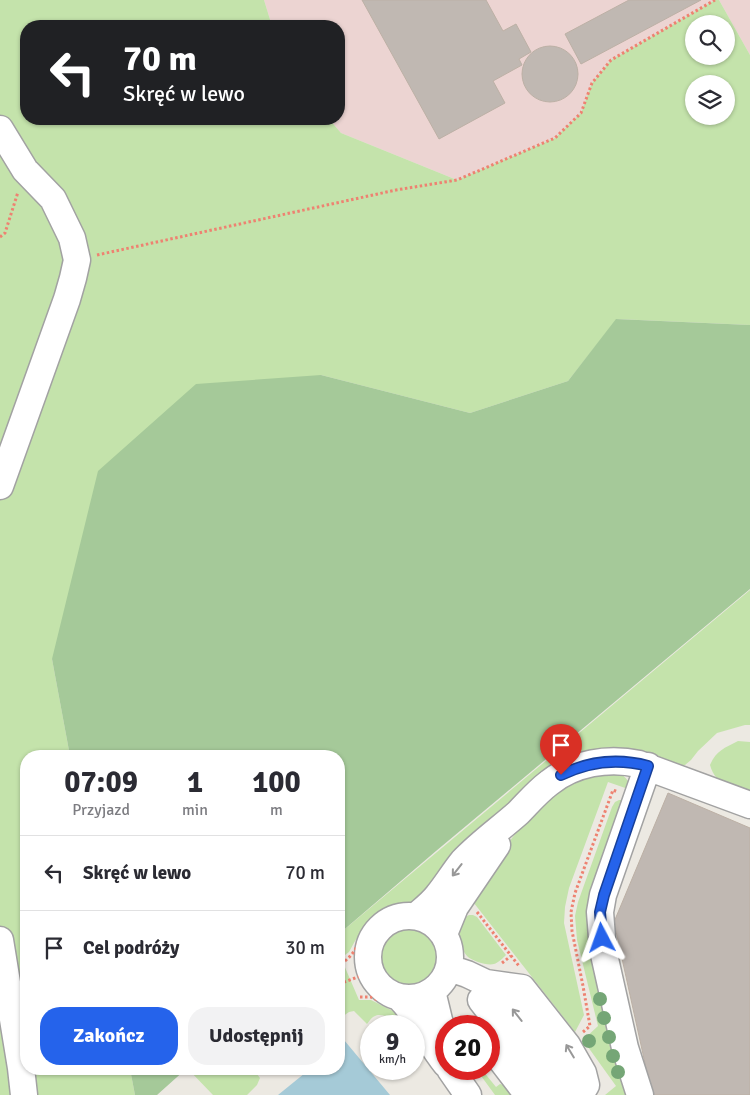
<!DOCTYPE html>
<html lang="pl">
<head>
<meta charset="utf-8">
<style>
	:root { --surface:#fff; --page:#f2f2f3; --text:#2b2b33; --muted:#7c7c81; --line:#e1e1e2; --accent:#2563eb }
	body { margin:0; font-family:Signika,sans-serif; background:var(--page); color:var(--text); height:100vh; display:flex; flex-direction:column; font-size:19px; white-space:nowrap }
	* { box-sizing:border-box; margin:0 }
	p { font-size:16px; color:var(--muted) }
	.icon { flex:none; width:28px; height:28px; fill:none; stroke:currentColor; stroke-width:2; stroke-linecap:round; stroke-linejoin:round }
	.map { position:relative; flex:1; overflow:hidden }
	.details { position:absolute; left:20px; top:750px; width:325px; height:325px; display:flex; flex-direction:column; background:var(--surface); border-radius:20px; box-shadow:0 1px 4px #0004 }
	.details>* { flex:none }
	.guide { position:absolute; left:20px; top:20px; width:325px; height:105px; border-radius:20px; box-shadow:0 1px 4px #0004; background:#202124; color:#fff; overflow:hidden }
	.controls { position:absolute; left:685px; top:15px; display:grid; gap:10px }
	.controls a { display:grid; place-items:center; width:50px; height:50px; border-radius:50%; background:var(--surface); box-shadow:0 1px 4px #0004; font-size:25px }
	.speed { position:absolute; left:360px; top:1015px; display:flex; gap:10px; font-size:25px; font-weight:700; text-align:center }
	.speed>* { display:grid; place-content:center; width:65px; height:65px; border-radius:50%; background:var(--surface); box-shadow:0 1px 4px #0004; line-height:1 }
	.speed small { font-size:12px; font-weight:400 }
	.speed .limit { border:8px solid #d22; background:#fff; color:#111 }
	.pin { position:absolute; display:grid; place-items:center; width:42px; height:42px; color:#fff; margin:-51px -21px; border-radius:50% 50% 50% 0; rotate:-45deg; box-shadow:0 0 5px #0007 }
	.pin .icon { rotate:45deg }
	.me { position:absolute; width:55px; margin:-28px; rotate:356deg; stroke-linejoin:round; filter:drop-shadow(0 0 4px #0008) }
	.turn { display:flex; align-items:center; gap:18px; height:105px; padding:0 20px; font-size:22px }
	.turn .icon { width:65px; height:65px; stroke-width:2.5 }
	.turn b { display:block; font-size:35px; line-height:42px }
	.eta { display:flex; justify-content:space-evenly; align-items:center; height:85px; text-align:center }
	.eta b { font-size:30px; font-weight:700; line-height:35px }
	.cta { display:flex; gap:10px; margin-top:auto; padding:10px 20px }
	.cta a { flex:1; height:58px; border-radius:20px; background:var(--accent); color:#fff; font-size:20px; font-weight:700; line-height:58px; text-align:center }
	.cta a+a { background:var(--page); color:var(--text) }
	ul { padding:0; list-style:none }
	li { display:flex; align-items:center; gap:15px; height:75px; padding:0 20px; border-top:1px solid var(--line) }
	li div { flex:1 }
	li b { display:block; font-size:19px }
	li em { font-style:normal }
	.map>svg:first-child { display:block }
	.commercial { fill:#ecd4d2 }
	.grass { fill:#c4e3ab; fill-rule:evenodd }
	.forest { fill:#a5c999 }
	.water { fill:#a5cad7 }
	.building { fill:#c0b8b2; stroke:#bcb0a5 }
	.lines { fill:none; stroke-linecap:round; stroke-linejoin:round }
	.minor-casing { stroke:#a2a2a2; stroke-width:29 }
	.path { stroke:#ee8271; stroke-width:3; stroke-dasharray:2.5 2.5; stroke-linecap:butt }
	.minor { stroke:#fff; stroke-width:26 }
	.tree { fill:#75a676 }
	.oneway { stroke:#989898 }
	.route-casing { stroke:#184099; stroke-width:12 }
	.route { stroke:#2563eb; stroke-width:9 }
</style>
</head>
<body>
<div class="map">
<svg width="750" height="1095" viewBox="0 0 750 1095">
	<rect width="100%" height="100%" fill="#ece9e2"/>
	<path class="commercial" d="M264 0H715L611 60 592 83 581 113 555 138 457 180 341 133 329 119H339V26H272Z
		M719 0H750V55Z"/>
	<path class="grass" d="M0 0H264L272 26H26V119H329L341 133 457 180 555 138 581 113 592 83 611 60 715 0H719L750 55V325L617 319 568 381 470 413 321 375 52 659 70 756H26V1069H130L135 1095H0ZM694 24H726V56H694ZM694 84H726V116H694Z
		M750 590V725H745L717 733 698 751 691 760 685 765 678 766 597 751 415 901 389 906 370 921 355 941 349 952 341 958 359 1000H371L401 1015 409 1026H398C394 1019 381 1011 373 1017 370 1019 369 1022 367 1024L354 1011 349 1012 339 1019V934Z
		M738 741 750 742V793C731 786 716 786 710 765 716 751 724 748 738 741Z
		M619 773C626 777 631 783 631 790L608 782 569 888 565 907 564 923 584 1015 575 1032 470 898 512 838 530 816 550 796 585 777Z
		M619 800H623L592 907 634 1095H605L616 1086 583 1040 598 1026 577 940 575 916 578 902 612 807 615 802Z
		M469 915H473L477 917 506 955C503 958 498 963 494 964 487 966 473 961 468 957 458 948 456 921 469 915Z
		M379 957a29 29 0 1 1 58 0a29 29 0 1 1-58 0Z
		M188 1069H253L260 1078 257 1085 247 1095H213Z
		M476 1069H485L483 1071 496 1087 500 1084 504 1085 512 1095H495Z"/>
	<path class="forest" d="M616 319 750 325V589L436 851 339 934V756H70L52 659 98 471 196 384 321 375 470 413 568 381Z
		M130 1069H186L157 1095H135Z"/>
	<path class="water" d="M344 1040 390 1095H278L310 1069H339V1044Z"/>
	<path class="building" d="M362 0H486L503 31 516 24 531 52 519 59 522 65 493 81 505 103 439 139Z
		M629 0H701L581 64 565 34Z
		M522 74a28 28 0 1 1 56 0a28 28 0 1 1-56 0Z
		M668 793 750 828V1095H652L614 922Z"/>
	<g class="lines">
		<g class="minor-casing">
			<path id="minor" d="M0 129 25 170 53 199 72 238 77 260 73 278 67 299 0 486
				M368 957a41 41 0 1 1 82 0a41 41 0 1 1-82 0Z
				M416 916C423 910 432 903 438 895 447 884 454 872 463 861 480 843 500 829 518 813 528 803 537 792 549 783 574 763 608 757 639 764L750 805
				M444 934 455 907 497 845
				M0 940 21 1068 24 1095
				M449 968 467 974 486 983 504 999 580 1095
				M486 983 522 988 567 1045 583 1073 586 1085 583 1090
				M432 991 439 1020 446 1041
				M399 997C419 1016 428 1043 446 1064
				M481 1000 555 1095
				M489 1044 528 1095
				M450 1069 468 1095
				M640 1095 625 1048 603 950 600 912 603 895 648 766"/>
		</g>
		<path class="path" d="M0 237 5 233 18 192
			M97 255 396 190 457 180 555 138 581 113 592 83 611 60 715 0
			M477 912 519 966
			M345 961C352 955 355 951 359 942 367 925 379 914 397 908
			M502 963 511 956
			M339 984 371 972
			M360 997H371L378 1000
			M583 1032 590 1026 583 986 572 931 571 912 575 893 613 790 618 792"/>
		<use href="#minor" class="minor"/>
	</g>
	<g class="tree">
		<circle cx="600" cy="999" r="7"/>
		<circle cx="604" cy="1018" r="7"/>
		<circle cx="609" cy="1037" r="7"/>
		<circle cx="589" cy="1041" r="7"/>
		<circle cx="613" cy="1056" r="7"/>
		<circle cx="618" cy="1072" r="7"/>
	</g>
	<defs><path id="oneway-shaft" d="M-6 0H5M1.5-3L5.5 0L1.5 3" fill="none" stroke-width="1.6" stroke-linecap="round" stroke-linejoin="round" transform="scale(1.25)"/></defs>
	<g class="oneway">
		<use href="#oneway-shaft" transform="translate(457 870) rotate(128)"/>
		<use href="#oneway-shaft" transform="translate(517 1015) rotate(-128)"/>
		<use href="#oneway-shaft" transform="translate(570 1051) rotate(-121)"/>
	</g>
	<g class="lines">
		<g class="route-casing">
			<path id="route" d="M561 775C589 761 618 758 648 766L604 895 600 912 602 938"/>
		</g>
		<use href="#route" class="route"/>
	</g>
</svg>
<div class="controls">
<a><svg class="icon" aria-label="search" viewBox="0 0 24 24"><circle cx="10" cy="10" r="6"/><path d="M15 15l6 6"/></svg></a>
<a><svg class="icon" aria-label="layers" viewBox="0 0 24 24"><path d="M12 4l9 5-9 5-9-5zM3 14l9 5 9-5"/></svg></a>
</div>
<div class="speed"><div>9<small>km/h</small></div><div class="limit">20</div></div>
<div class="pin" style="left:561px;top:775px;background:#d93025"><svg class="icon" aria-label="arrive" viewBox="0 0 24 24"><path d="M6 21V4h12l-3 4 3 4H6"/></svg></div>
<svg class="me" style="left:602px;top:938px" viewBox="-20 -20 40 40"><path d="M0-17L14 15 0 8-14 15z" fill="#2563eb" stroke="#fff" stroke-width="4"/></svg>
<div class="guide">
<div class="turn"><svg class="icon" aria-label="left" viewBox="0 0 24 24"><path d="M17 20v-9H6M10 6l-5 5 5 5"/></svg><div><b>70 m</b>Skręć w lewo</div></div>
</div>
<section class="details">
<div class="eta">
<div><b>07:09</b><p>Przyjazd</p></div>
<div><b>1</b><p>min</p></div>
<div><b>100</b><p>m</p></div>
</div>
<ul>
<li><svg class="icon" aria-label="left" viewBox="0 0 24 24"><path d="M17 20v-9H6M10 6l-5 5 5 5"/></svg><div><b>Skręć w lewo</b></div><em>70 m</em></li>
<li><svg class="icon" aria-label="arrive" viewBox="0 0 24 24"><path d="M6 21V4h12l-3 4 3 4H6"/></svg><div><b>Cel podróży</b></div><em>30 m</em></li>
</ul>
<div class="cta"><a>Zakończ</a><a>Udostępnij</a></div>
</section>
</div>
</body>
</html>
